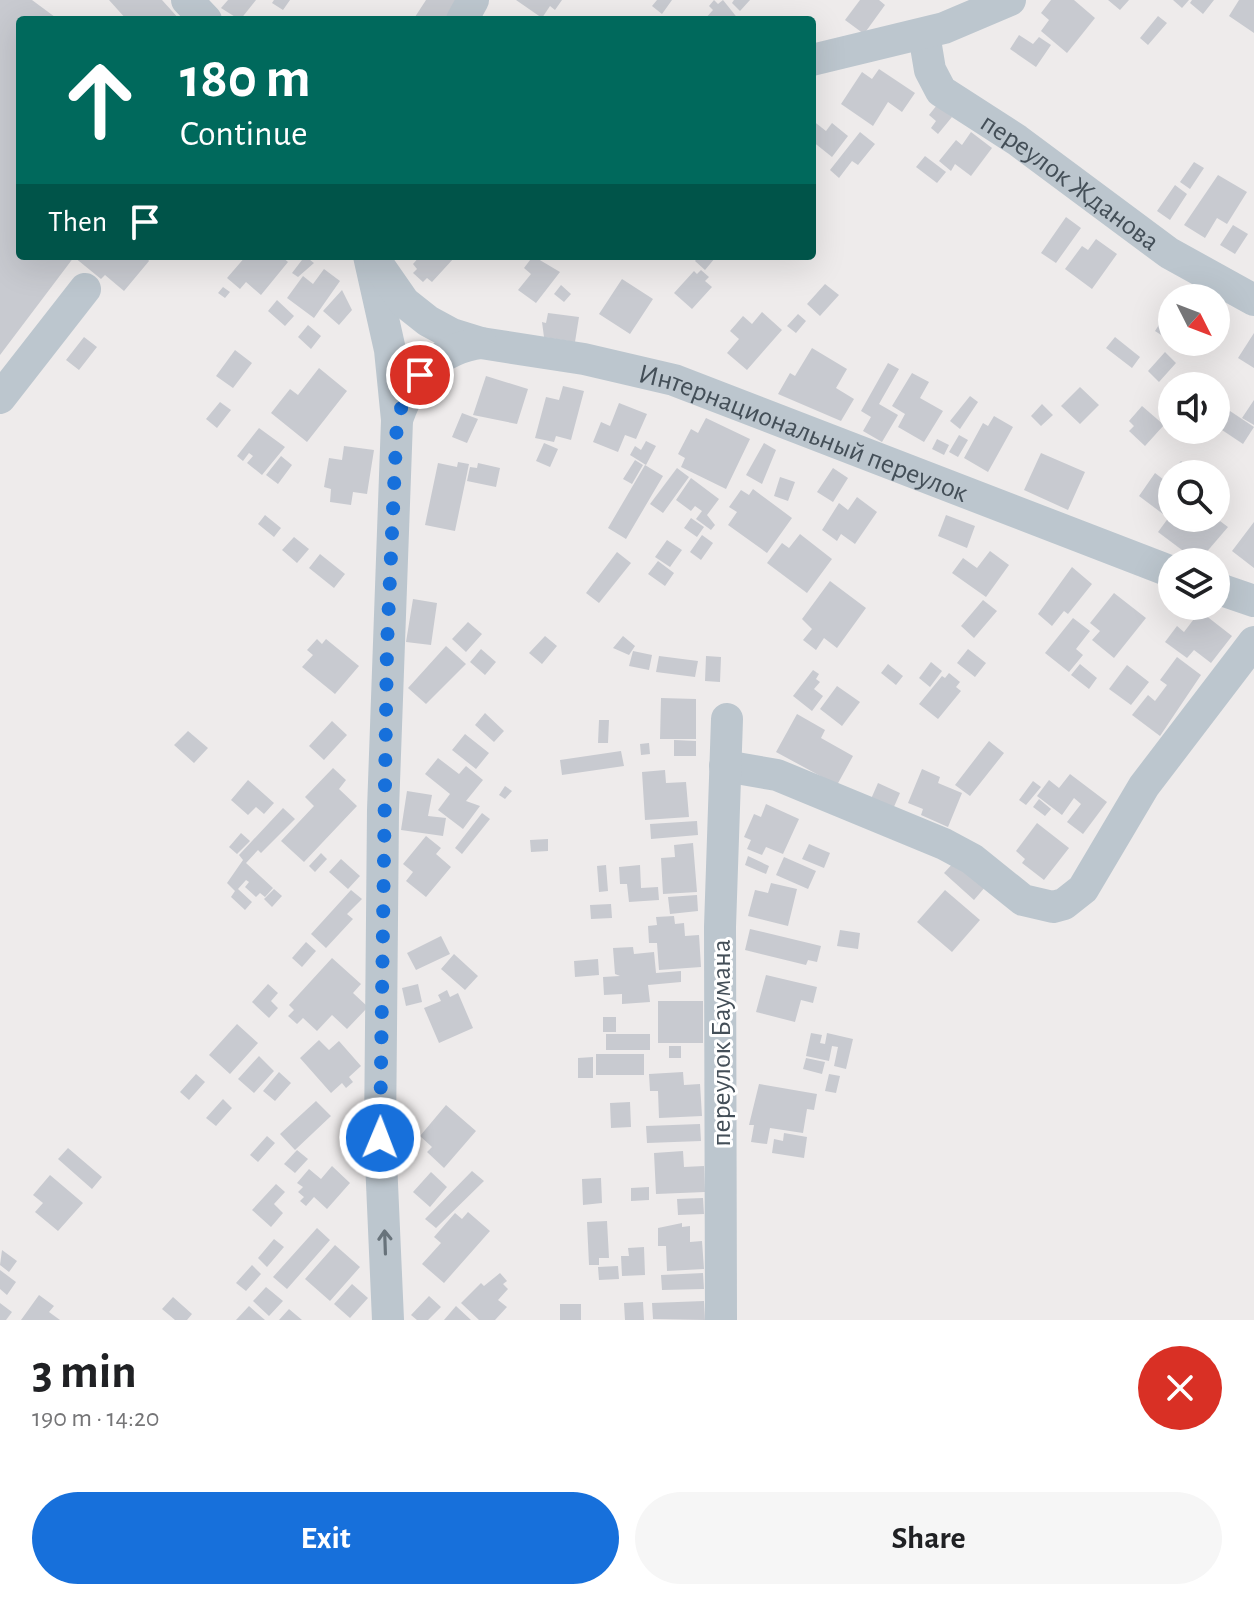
<!DOCTYPE html>
<html lang="en">
<head>
<meta charset="utf-8">
<style>
	:root { --surface:#fff; --page:#f6f6f6; --text:#202124; --muted:#757577; --accent:#1770db }
	body { margin:0; font-family:"Alegreya Sans",sans-serif; background:var(--page); color:var(--text); height:100vh; display:flex; flex-direction:column; font-size:30px; white-space:nowrap }
	* { box-sizing:border-box; margin:0 }
	p { font-size:26px; color:var(--muted) }
	.icon { flex:none; width:44px; height:44px; fill:none; stroke:currentColor; stroke-width:2; stroke-linecap:round; stroke-linejoin:round }
	.map { position:relative; height:1320px; overflow:hidden }
	.drawer { display:flex; flex-direction:column; background:var(--surface); flex:1 }
	.drawer>* { flex:none }
	.top-card { position:absolute; left:16px; top:16px; width:800px; height:244px; border-radius:8px; box-shadow:0 8px 32px #0002; background:#00695c; color:#fff; overflow:hidden }
	.needle { width:52px; rotate:132deg }
	.fabs { position:absolute; left:1158px; top:284px; display:grid; gap:16px }
	.fabs a { display:grid; place-items:center; width:72px; height:72px; border-radius:50%; background:var(--surface); box-shadow:0 8px 32px #0002; font-size:40px }
	.pin { position:absolute; display:grid; place-items:center; width:68px; height:68px; color:#fff; margin:-34px; border:4px solid #fff; border-radius:50%; box-shadow:0 2px 8px #0007 }
	.me { position:absolute; width:88px; margin:-44px; rotate:1deg; stroke-linejoin:round; filter:drop-shadow(0 0 6px #0008) }
	.turn { display:flex; align-items:center; gap:28px; height:168px; padding:0 32px; font-size:36px }
	.turn .icon { width:104px; height:104px; stroke-width:2.5 }
	.turn b { display:block; font-size:56px; line-height:68px }
	.then { display:flex; align-items:center; height:76px; padding:0 32px; background:#0003; gap:16px; font-size:30px }
	.round { display:grid; place-items:center; flex:none; width:84px; height:84px; border-radius:42px; background:var(--page) }
	.headline { display:flex; align-items:center; justify-content:space-between; height:136px; padding:0 32px }
	h1 { font-size:48px; font-weight:700; line-height:60px }
	.button { display:flex; gap:16px; margin-top:auto; padding:16px 32px }
	.button a { flex:1; height:92px; border-radius:48px; background:var(--accent); color:#fff; font-size:32px; font-weight:700; line-height:92px; text-align:center }
	.button a+a { background:var(--page); color:var(--text) }
	.map>svg:first-child { display:block }
	.building { fill:#c8cad0 }
	.lines { fill:none; stroke-linecap:round; stroke-linejoin:round }
	.minor { stroke:#bcc6ce; stroke-width:32 }
	.oneway { stroke:#68737b }
	.route { stroke:#1770db; stroke-width:14; stroke-dasharray:0 25.2 }
	.labels { text-anchor:middle; stroke-width:6; stroke-linejoin:round; paint-order:stroke }
	.street-label { font-size:28px; fill:#444f58; stroke:#fff }
</style>
</head>
<body>
<div class="map">
<svg width="1254" height="1320" viewBox="0 0 1254 1320">
	<rect width="100%" height="100%" fill="#eeebeb"/>
	<path class="building" d="M0 0H32L59 20H20V256H146L149 261 124 291 105 275 101 279 74 257 0 355Z
		M109 0H162L180 20H127Z
		M228 0H256L240 20 221 8Z
		M274 0H290L283 10 272 3Z
		M426 0H465L452 20H413Z
		M516 0H562L555 10 550 6 542 18Z
		M657 0H672L662 14 652 6Z
		M714 0 718 4 723 0 739 20H704L713 10 709 6Z
		M734 0H750L740 11 732 3Z
		M860 0H879L885 5 864 34 845 20Z
		M1051 0H1074L1095 18 1067 53 1041 31 1049 20 1041 13Z
		M1108 0H1129L1120 10Z
		M1173 0H1189L1182 8Z
		M1192 0H1214L1203 14 1190 3Z
		M1239 0H1254V33L1229 16Z
		M1158 16 1167 23 1148 45 1140 38Z
		M1019 35 1033 44 1039 37 1051 45 1036 67 1010 49Z
		M879 69 915 93 902 112 888 102 873 126 841 104 862 72 872 79Z
		M937 105 952 117 938 134 931 128 936 121 929 115Z
		M812 120 826 131 832 123 848 136 832 157 812 141Z
		M860 132 875 144 858 165 852 161 839 178 830 170Z
		M971 132 992 148 971 176 955 164 951 171 939 161 956 140 962 145Z
		M925 156 946 172 937 183 916 167Z
		M1194 162 1204 168 1190 189 1180 182Z
		M1218 175 1247 192 1227 224 1217 218 1205 238 1184 225Z
		M1175 185 1187 194 1170 220 1157 211Z
		M1066 217 1081 228 1056 263 1041 253Z
		M1233 225 1248 234 1235 254 1220 245Z
		M1096 239 1117 254 1092 289 1065 269 1082 246 1088 250Z
		M246 256H281L288 262 261 295 246 282 240 289 227 278Z
		M305 256 314 263 298 277 292 273Z
		M420 256H452L454 258 432 282 427 278 423 282 413 273 417 269 413 264Z
		M533 256 560 272 536 303 518 290 531 274 524 268Z
		M699 256H712L715 258 705 270 695 261Z
		M324 269 340 281 314 318 287 298 303 276 313 284Z
		M701 270 709 277 705 281 712 287 692 309 674 293 694 271 697 274Z
		M622 279 653 299 630 334 599 314Z
		M825 284 839 295 820 316 807 304Z
		M561 285 571 294 564 302 554 294Z
		M223 287 230 292 225 298 218 293Z
		M342 290 352 310 339 325 323 311Z
		M277 300 294 316 285 326 268 311Z
		M1169 309 1172 311V342L1155 331Z
		M762 312 782 330 747 370 727 353 739 339 730 331 743 316 752 324Z
		M548 313 579 317 575 342 544 337 542 322 546 323Z
		M798 314 806 321 796 333 787 326Z
		M308 325 321 336 311 349 298 337Z
		M1254 333V368L1238 358Z
		M84 337 97 347 79 370 66 360Z
		M1115 337 1140 357 1132 368 1106 348Z
		M1172 342H1195L1188 352Z
		M812 348 847 369 836 388 854 399 841 421 778 394 790 373 795 376Z
		M235 350 252 363 233 388 216 376Z
		M1165 352 1176 363 1159 382 1148 371Z
		M888 363 899 369 879 404 898 415 882 442 863 431 871 417 861 411Z
		M319 368 347 391 307 442 271 413 290 389 298 395Z
		M912 373 929 382 920 398 943 411 924 442 898 427 905 414 892 406Z
		M486 376 528 389 517 424 473 415Z
		M563 386 584 391 571 440 556 436 554 442 535 438 546 397 559 400Z
		M1080 387 1099 405 1080 424 1061 406Z
		M970 396 978 402 960 429 950 421Z
		M1254 400V425L1242 418Z
		M220 402 231 410 217 428 206 419Z
		M619 403 647 414 636 439 625 435 618 452 593 442 601 422 610 426Z
		M1042 404 1053 415 1041 426 1031 416Z
		M1142 406 1164 425 1145 446 1129 431 1134 426 1129 421Z
		M1230 411 1254 427 1243 444 1219 428Z
		M462 413 478 419 467 443 452 437Z
		M994 416 1013 427 988 472 964 458 983 423 988 426Z
		M706 418 750 439 726 489 681 467 685 458 678 454 691 429 698 433Z
		M259 428 285 447 262 475 247 463 253 456 249 453 243 461 237 456Z
		M959 435 968 440 958 457 949 452Z
		M937 439 949 445 944 455 932 449Z
		M646 441 656 446 646 465 630 455 635 446 641 450Z
		M544 443 558 449 550 467 536 461Z
		M764 443 776 450 762 484 746 475Z
		M344 446 374 450 367 494 353 492 351 505 330 502 331 489 324 487 329 458 342 460Z
		M1041 453 1085 472 1068 510 1024 490Z
		M281 456 292 465 278 484 266 475Z
		M635 460 643 465 632 484 623 479Z
		M1181 461 1193 472 1172 474V480L1168 476Z
		M458 462 469 464 455 531 425 525 438 463 457 467Z
		M478 463 500 468 496 487 467 481 470 467 477 468Z
		M645 465 663 476 626 539 608 528Z
		M677 468 689 477 663 513 650 504Z
		M833 468 848 478 833 502 817 492Z
		M1155 473 1172 486V502L1163 514 1139 496Z
		M780 477 795 482 788 501 774 496Z
		M691 478 719 499 707 515 715 525 711 530 696 519 702 511 695 506 691 511 676 500Z
		M753 489 792 518 767 553 728 525 737 512 729 507 741 490 749 495Z
		M857 497 877 512 855 544 841 534 837 541 822 530 839 503 848 510Z
		M1172 513V518H1216L1228 527 1198 562 1158 532Z
		M265 515 281 528 274 537 258 524Z
		M946 515 975 526 967 548 938 536Z
		M691 518 704 527 697 537 684 528Z
		M1254 522V568L1232 551Z
		M800 534 832 559 807 593 767 563 782 543 789 548Z
		M702 535 713 543 701 560 690 552Z
		M294 537 309 549 297 563 282 550Z
		M667 540 682 550 670 567 655 557Z
		M990 551 1009 565 986 597 952 573 963 558 977 568Z
		M617 552 631 563 599 603 586 593Z
		M320 554 345 574 334 588 309 568Z
		M658 561 674 573 665 586 648 574Z
		M1072 567 1092 584 1068 614 1064 611 1052 626 1038 614Z
		M830 581 866 608 837 648 824 638 816 650 803 640 812 629 802 619Z
		M1114 593 1146 618 1114 658 1092 640 1100 631 1090 623Z
		M413 599 437 603 431 645 406 642Z
		M983 600 997 611 974 638 961 626Z
		M1200 611 1232 636 1211 663 1194 650 1187 658 1165 642 1177 626 1184 632Z
		M1073 618 1090 631 1076 649 1083 655 1069 672 1045 653Z
		M468 622 482 634 466 652 452 639Z
		M545 636 557 646 542 664 529 653Z
		M623 636 635 646 629 655 613 648Z
		M317 639 322 644 326 639 359 666 335 694 302 667 313 655 307 650Z
		M446 646 466 664 426 704 408 688Z
		M481 649 496 662 485 675 470 662Z
		M968 649 986 663 975 677 957 663Z
		M633 651 652 655 649 670 629 666Z
		M659 656 698 661 695 677 656 672Z
		M706 656 721 657 720 682 705 681Z
		M1177 657 1201 675 1160 736 1132 715 1148 695 1155 701 1167 685 1160 680Z
		M931 662 942 671 930 687 919 678Z
		M888 664 903 676 896 685 881 673Z
		M1080 664 1097 678 1089 689 1071 675Z
		M1127 665 1149 682 1131 705 1109 689Z
		M813 670 819 674 816 679 820 682 814 689 823 696 812 711 793 696Z
		M949 673 960 682 956 687 961 691 938 719 919 704 942 676 945 678Z
		M837 686 860 702 842 726 820 709Z
		M661 698 696 699V739H660Z
		M485 713 504 731 494 742 475 725Z
		M797 714 825 730 821 738 853 756 837 785 776 752Z
		M599 720H609L608 743H598Z
		M332 721 347 735 324 760 309 746Z
		M188 731 208 748 194 763 174 745Z
		M465 734 489 753 476 769 452 750Z
		M674 740 696 741V756H674Z
		M989 741 1004 753 970 796 955 785Z
		M649 743 650 754 641 755 640 744Z
		M621 751 624 766 562 775 560 760Z
		M438 758 459 774 466 766 483 780 466 801 480 806 463 829 438 810 450 794 425 774Z
		M333 768 346 780 339 789 357 806 304 862 281 841 314 806 305 797Z
		M922 769 940 777 938 783 962 793 948 827 921 815 923 809 908 803Z
		M665 770 666 783 686 782 689 817 645 820 642 772Z
		M1070 774 1107 802 1083 834 1067 822 1081 804 1074 798 1062 815 1037 796 1049 780 1059 788Z
		M248 780 274 803 264 814 256 807 248 815 231 800Z
		M1033 781 1041 787 1026 805 1019 800Z
		M878 783 900 793 893 809 871 799Z
		M505 786 512 791 505 799 499 795Z
		M407 791 432 795 428 816 446 818 443 836 401 830Z
		M1039 799 1051 809 1045 816 1033 807Z
		M766 804 799 819 783 854 766 847 762 855 747 849 751 840 744 837 754 814 761 817Z
		M283 808 295 819 261 853 258 850 246 863 273 888 265 897 260 893 256 897 245 887 249 882 246 880 238 889 252 902 245 910 231 897 235 891 227 883 243 860 239 855Z
		M482 813 490 819 462 854 455 848Z
		M697 821 698 835 651 839 650 824Z
		M1037 823 1069 848 1044 880 1022 863 1025 859 1016 851Z
		M241 833 250 841 237 854 229 847Z
		M426 836 441 848 436 854 451 867 426 897 406 881 413 872 403 864Z
		M548 839V851L531 852 530 840Z
		M693 843 697 892 663 894 661 858 675 857 674 845Z
		M809 844 830 853 824 868 802 859Z
		M321 853 327 859 315 872 309 866Z
		M748 856 769 866 766 874 745 865Z
		M784 857 816 871 808 889 776 875Z
		M341 859 360 876 348 889 329 872Z
		M956 860 986 886 974 900 944 873Z
		M606 865 608 891 599 892 597 866Z
		M640 865 641 888 658 887 659 900 629 902 627 884H620L619 867Z
		M771 883 797 889 788 926 748 916 755 890 768 893Z
		M274 889 282 896 272 907 264 899Z
		M351 890 362 899 347 914 353 919 326 948 311 934Z
		M945 890 980 920 952 952 917 922Z
		M697 895 698 911 670 914 668 897Z
		M611 904 612 918 591 919 590 905Z
		M674 916 675 924 684 923 685 936 699 935 701 967 659 970 657 943H649L648 926 657 925 656 917Z
		M750 929 821 946 817 962 808 960 806 965 745 950Z
		M840 930 860 933 858 949 837 946Z
		M441 936 450 954 416 970 407 953Z
		M306 942 316 951 302 967 292 958Z
		M633 947 634 954 654 952 656 973 681 971V982L648 985 650 1002 622 1004V994L604 995 603 977 620 976 615 974 613 948Z
		M454 954 478 976 465 990 441 969Z
		M332 958 361 984 353 993 368 1007 347 1029 332 1015 317 1031 303 1018 297 1024 288 1016 294 1010 289 1005Z
		M598 959 599 975 575 977 574 961Z
		M766 975 817 987 813 1003 801 1000 795 1022 756 1012Z
		M268 984 278 993 271 1001 278 1008 269 1018 252 1002Z
		M418 984 422 1002 406 1006 402 988Z
		M447 990 450 997 458 993 473 1028 439 1043 424 1008 441 1001 438 995Z
		M658 1001H703V1043H658Z
		M603 1017H616V1032H603Z
		M237 1024 258 1043 230 1074 209 1055Z
		M811 1033 822 1035 820 1043 825 1044 827 1033 853 1039 846 1069 834 1066 838 1047 832 1046 829 1061 806 1056Z
		M606 1034H650V1050H606Z
		M319 1040 329 1050 339 1041 361 1066 349 1077 353 1082 346 1088 342 1083 331 1093 300 1058Z
		M669 1046H681V1058H669Z
		M596 1054H644V1075H596Z
		M259 1056 274 1071 254 1093 238 1079Z
		M593 1057V1078H578V1058Z
		M806 1058 825 1062 822 1074 803 1069Z
		M279 1072 291 1083 275 1101 263 1091Z
		M683 1072 684 1085 700 1084 702 1116 659 1118 658 1091H650L649 1074Z
		M196 1074 205 1082 189 1100 180 1092Z
		M829 1074 840 1076 836 1093 825 1091Z
		M759 1084 817 1094 814 1110 807 1109 803 1133 770 1128 767 1144 751 1142 754 1125H749Z
		M223 1099 232 1108 216 1126 206 1118Z
		M316 1101 331 1116 295 1150 280 1134Z
		M630 1102 631 1127 611 1128 610 1103Z
		M446 1105 476 1131 444 1168 427 1152 432 1147 420 1136Z
		M700 1124 701 1141 647 1143 646 1126Z
		M784 1133 807 1137 804 1158 772 1153 774 1139 783 1141Z
		M267 1136 275 1143 258 1162 250 1155Z
		M68 1148 102 1177 92 1189 58 1159Z
		M297 1150 308 1159 295 1173 284 1164Z
		M683 1151 684 1167 704 1166 705 1192 656 1194 654 1153Z
		M332 1166 350 1183 327 1209 314 1197 306 1206 300 1201 304 1197 298 1192 303 1187 297 1183 309 1169 321 1179Z
		M472 1171 484 1181 436 1228 425 1219Z
		M431 1172 447 1187 430 1207 413 1192Z
		M50 1175 83 1203 58 1231 35 1212 43 1203 33 1195Z
		M601 1178 602 1203 583 1205 582 1179Z
		M276 1184 285 1192 274 1204 283 1213 271 1227 252 1210Z
		M649 1187V1200L631 1201V1188Z
		M703 1198 704 1214 678 1215 677 1199Z
		M468 1212 490 1231 444 1283 422 1264 441 1243 434 1237 455 1213 462 1219Z
		M607 1221 609 1258H599V1265H589L587 1222Z
		M682 1223V1227L690 1226V1242L702 1241 704 1269 667 1271 666 1246H658V1228Z
		M317 1228 330 1240 287 1289 273 1277Z
		M274 1239 284 1247 267 1267 258 1258Z
		M335 1245 360 1267 330 1301 305 1279Z
		M644 1247 645 1275 622 1276 621 1256H629L628 1248Z
		M2 1250 17 1261 9 1272 0 1265Z
		M252 1265 261 1274 246 1291 236 1283Z
		M618 1266 619 1279 599 1280 598 1267Z
		M0 1270 16 1282 7 1295 0 1289Z
		M500 1273 507 1281 503 1284 508 1289 498 1300 507 1307 495 1320H479L461 1303 481 1283 484 1286Z
		M703 1273 704 1289 662 1290 661 1275Z
		M352 1284 368 1298 350 1318 334 1304Z
		M266 1287 283 1301 269 1316 253 1301Z
		M39 1295 54 1306 49 1312 60 1320H21Z
		M429 1296 441 1307 428 1320H417L411 1315Z
		M173 1297 192 1314 187 1320H175L162 1309Z
		M704 1301 705 1320 653 1319 652 1303Z
		M643 1302 644 1320H625L624 1303Z
		M0 1303 12 1312 6 1320H0Z
		M560 1304H581V1320H560Z
		M249 1306 265 1320H236Z
		M456 1306 471 1320H444Z
		M289 1309 302 1320H279Z"/>
	<g class="lines">
		<g class="minor">
			<path d="M187 0 206 20"/>
			<path d="M462 20 473 0"/>
			<path id="s1" d="M924 34 930 70 941 91 1017 140 1169 253 1254 300"/>
			<path d="M812 60 944 28 1010 0"/>
			<path d="M369 256 390 350 397 420 383 810 380 1138 388 1320"/>
			<path id="s2" d="M379 266 404 302 428 321 452 334 481 343 584 359 674 380 1172 572"/>
			<path d="M0 398 85 289"/>
			<path d="M398 417C412 377 438 349 481 343"/>
			<path d="M1216 588 1254 601"/>
			<path d="M725 766 777 775 944 844 972 859 1023 900 1053 907 1064 904 1083 889 1144 786 1254 642"/>
			<path d="M721 1320 720 927 727 719"/>
		</g>
	</g>
	<defs><path id="oneway-shaft" d="M-6 0H5M1.5-3L5.5 0L1.5 3" fill="none" stroke-width="1.6" stroke-linecap="round" stroke-linejoin="round" transform="scale(2)"/></defs>
	<use class="oneway" href="#oneway-shaft" transform="translate(385 1242) rotate(-92)"/>
	<g class="lines">
		<path class="route" d="M380 1138 387 646 397 420 404 400 420 375"/>
	</g>
	<g class="labels">
		<g class="street-label">
			<text dy="10" stroke="none"><textPath href="#s1" startOffset="218">переулок Жданова</textPath></text>
			<text dy="10" stroke="none"><textPath href="#s2" startOffset="468">Интернациональный переулок</textPath></text>
			<text transform="translate(720 1043) rotate(-90)" y="10">переулок Баумана</text>
		</g>
	</g>
</svg>
<div class="fabs">
<a><svg class="needle" viewBox="-14 -14 28 28"><path d="M0-13l5 13h-10z" fill="#e53935"/><path d="M0 13l5-13h-10z" fill="#757577"/></svg></a>
<a><svg class="icon" aria-label="sound" viewBox="0 0 24 24"><path d="M4 9h4l5-4v14l-5-4H4zM17 9q2 3 0 6"/></svg></a>
<a><svg class="icon" aria-label="search" viewBox="0 0 24 24"><circle cx="10" cy="10" r="6"/><path d="M15 15l6 6"/></svg></a>
<a><svg class="icon" aria-label="layers" viewBox="0 0 24 24"><path d="M12 4l9 5-9 5-9-5zM3 14l9 5 9-5"/></svg></a>
</div>
<div class="pin" style="left:420px;top:375px;background:#d93025"><svg class="icon" aria-label="arrive" viewBox="0 0 24 24"><path d="M6 21V4h12l-3 4 3 4H6"/></svg></div>
<svg class="me" style="left:380px;top:1138px" viewBox="-20 -20 40 40"><circle r="17" fill="#1770db" stroke="#fff" stroke-width="3"/><path d="M0-11L8 9 0 5-8 9z" fill="#fff"/></svg>
<div class="top-card">
<div class="turn"><svg class="icon" aria-label="ahead" viewBox="0 0 24 24"><path d="M12 20V5M6 11l6-6 6 6"/></svg><div><b>180 m</b>Continue</div></div>
<div class="then">Then<svg class="icon" aria-label="arrive" viewBox="0 0 24 24"><path d="M6 21V4h12l-3 4 3 4H6"/></svg></div>
</div>
</div>
<section class="drawer">
<div class="headline"><div><h1>3 min</h1><p>190 m · 14:20</p></div><a class="round" style="background:#d93025;color:#fff"><svg class="icon" aria-label="close" viewBox="0 0 24 24"><path d="M6 6l12 12M18 6L6 18"/></svg></a></div>
<div class="button"><a>Exit</a><a>Share</a></div>
</section>
</body>
</html>
